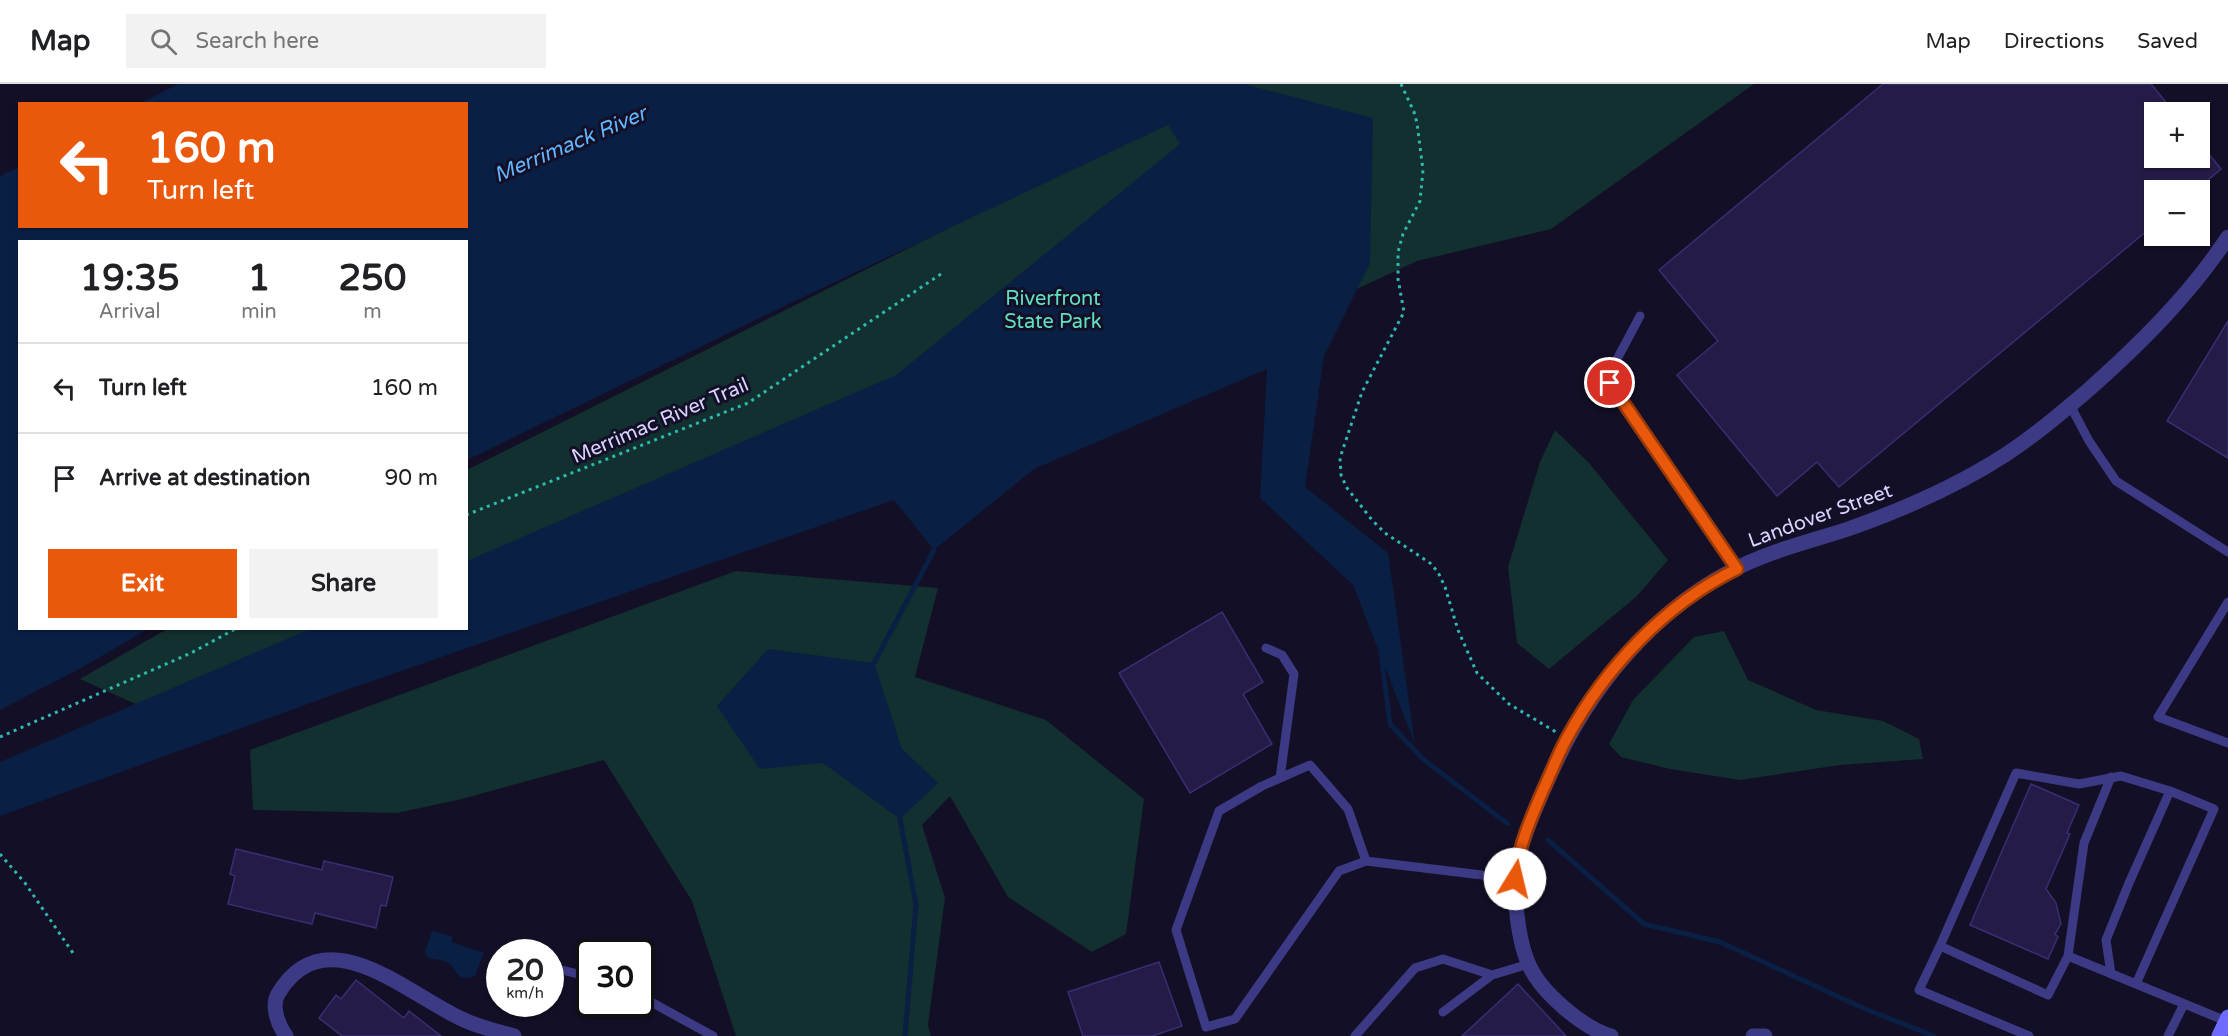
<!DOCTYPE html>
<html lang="en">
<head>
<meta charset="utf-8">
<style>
	:root { --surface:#fff; --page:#f2f2f2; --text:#202124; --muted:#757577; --line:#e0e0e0; --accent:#ea580c }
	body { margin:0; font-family:"Varela Round",sans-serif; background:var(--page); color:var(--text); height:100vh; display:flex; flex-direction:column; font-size:22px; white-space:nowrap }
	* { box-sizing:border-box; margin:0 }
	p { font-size:20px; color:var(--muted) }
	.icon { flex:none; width:33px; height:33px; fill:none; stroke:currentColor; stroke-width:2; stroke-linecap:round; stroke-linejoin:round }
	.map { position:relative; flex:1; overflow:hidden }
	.panel { position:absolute; left:18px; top:156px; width:450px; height:390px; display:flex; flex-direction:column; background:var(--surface); border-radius:0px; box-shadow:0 2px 4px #0004 }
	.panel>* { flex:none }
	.hud { position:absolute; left:18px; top:18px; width:450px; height:126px; border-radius:0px; box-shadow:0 2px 4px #0004; background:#ea580c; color:#fff; overflow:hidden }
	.fabs { position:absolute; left:2144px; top:18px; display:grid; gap:12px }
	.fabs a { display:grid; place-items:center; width:66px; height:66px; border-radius:0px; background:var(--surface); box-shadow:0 2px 4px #0004; font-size:30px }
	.speed { position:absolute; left:486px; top:855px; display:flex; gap:12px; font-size:30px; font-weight:700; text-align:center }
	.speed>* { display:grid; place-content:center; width:78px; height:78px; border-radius:50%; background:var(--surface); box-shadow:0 2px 4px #0004; line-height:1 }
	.speed small { font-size:15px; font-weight:400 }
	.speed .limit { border:3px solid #111; border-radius:9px; background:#fff; color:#111 }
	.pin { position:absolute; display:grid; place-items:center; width:51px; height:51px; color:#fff; margin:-26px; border:3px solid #fff; border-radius:50%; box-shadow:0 2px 6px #0007 }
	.me { position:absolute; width:66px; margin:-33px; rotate:9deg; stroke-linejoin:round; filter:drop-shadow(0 0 4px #0008) }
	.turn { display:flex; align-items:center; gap:21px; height:126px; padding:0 30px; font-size:27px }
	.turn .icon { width:78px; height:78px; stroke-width:2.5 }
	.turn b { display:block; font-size:42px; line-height:51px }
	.eta { display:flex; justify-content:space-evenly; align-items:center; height:102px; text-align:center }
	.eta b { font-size:36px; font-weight:700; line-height:42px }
	.action { display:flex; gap:12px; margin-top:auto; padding:12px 30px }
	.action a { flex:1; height:69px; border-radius:0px; background:var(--accent); color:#fff; font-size:24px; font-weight:700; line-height:69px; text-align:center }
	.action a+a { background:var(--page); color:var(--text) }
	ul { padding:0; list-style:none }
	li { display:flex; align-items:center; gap:18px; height:90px; padding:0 30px; border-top:2px solid var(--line) }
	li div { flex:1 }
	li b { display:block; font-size:22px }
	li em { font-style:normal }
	header { display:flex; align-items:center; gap:36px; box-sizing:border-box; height:84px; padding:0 30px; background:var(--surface); border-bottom:2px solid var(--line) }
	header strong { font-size:28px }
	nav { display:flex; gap:33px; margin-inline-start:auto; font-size:21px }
	.search { width:420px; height:54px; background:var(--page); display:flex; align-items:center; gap:15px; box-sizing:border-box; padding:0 21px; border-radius:0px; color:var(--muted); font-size:22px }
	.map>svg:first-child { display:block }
	.green { fill:#12302f }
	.water { fill:#0a1f44 }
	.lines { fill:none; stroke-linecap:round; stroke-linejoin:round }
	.stream { stroke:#0a1f44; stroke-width:5 }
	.building { fill:#241b47; stroke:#3b2d73; stroke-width:1.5 }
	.path { stroke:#2fb8b0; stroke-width:3; stroke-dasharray:3 4.5; stroke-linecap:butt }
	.lane { stroke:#3d3a85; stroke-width:9 }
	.street { stroke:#3d3a85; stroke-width:15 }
	.secondary { stroke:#6f6bff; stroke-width:15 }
	.route-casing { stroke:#983908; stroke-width:15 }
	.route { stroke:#ea580c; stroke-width:10 }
	.labels { text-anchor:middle; stroke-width:6; stroke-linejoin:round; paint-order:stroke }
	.park-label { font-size:20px; fill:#5fe0c0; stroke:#130f26 }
	.street-label { font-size:20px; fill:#d9d4ff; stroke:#130f26 }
	.water-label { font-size:21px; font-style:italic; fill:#62b6ff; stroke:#130f26 }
</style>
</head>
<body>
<header>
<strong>Map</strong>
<div class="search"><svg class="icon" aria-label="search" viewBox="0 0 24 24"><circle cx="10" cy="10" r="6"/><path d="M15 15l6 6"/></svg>Search here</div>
<nav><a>Map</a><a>Directions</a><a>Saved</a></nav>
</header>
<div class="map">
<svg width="2228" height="952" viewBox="0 0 2228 952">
	<rect width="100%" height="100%" fill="#130f26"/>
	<path class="green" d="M1241 0H1754L1551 145 1417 177 1320 222 202 650 80 595 167 545 466 544 467 386 1098 69Z
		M1555 346 1589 379 1668 476 1637 512 1549 585 1517 559 1508 483 1540 378Z
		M736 487 938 504 915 593 1046 636 1144 715 1126 850 1092 868 1008 813 950 712 922 741 945 814 928 941 931 952H736L692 817 604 676 462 715 397 729 253 726 250 666Z
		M1724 547 1748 596 1816 626 1883 637 1919 655 1923 675 1840 681 1740 696 1670 685 1621 673 1609 660 1633 616 1694 553Z"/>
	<path class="water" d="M178 0H1244L1373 34 1370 179 1324 272 1305 403 1388 469 1415 660 1353 501 1260 414 1267 285 1034 385 934 466 894 416 349 605 0 732V678L310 545 466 544 467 477 896 291 1180 60 1168 41 797 216 467 376 466 158H20V544L148 545 83 583 0 626V92L19 83 20 142H466V20L141 19Z
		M768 565 874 579 902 665 938 699 900 735 823 679 760 685 717 622Z
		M432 847 452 852V858L484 869 475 892C453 900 459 881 444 877 437 874 432 877 426 872L425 867Z"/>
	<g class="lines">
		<path class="stream" d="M1381 570 1390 640 1424 676 1508 740
			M874 579 934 466
			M900 735 916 821 905 952
			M1548 756 1644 840 1720 858 1865 925 1934 952"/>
	</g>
	<path class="building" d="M1883 0H2151L2174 28H2154V74H2199V58L2221 85 2196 106H2154V141L1839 403 1817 378 1777 412 1677 291 1718 257 1659 186Z
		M2228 237V374L2167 337Z
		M1222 528 1263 598 1243 610 1272 660 1190 709 1119 589Z
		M2031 700 2079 721 2067 749 2070 750 2046 805 2056 819 2061 840 2055 850 2058 853 2048 875 1970 841Z
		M236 765 322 786 324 777 393 793 386 822 381 821 376 844 315 829 312 840 228 820 235 792 230 790Z
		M1159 878 1182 942 1152 952H1083L1068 908Z
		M356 896 404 934 409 927 441 952H342L319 934 336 911 341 915Z
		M1518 900 1566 952H1462Z"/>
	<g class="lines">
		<path class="path" d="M1401 0 1414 28 1417 39 1423 86 1420 117 1403 150 1398 168V195L1404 228 1362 308 1340 374 1341 391 1347 404 1372 436 1385 449 1430 479 1438 488 1445 503 1458 546 1477 589 1509 620 1556 648
			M466 431 748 319 944 188
			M0 653 191 569 237 544
			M0 770 25 799 75 872"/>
		<path class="lane" d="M1640 232 1616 277 1610 299 1737 485
			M2070 321 2089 357 2116 397 2228 468
			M2228 518 2158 633 2228 659
			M1266 564 1282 571 1294 590 1280 694
			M1366 777 1339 787 1235 935 1206 943 1176 846 1219 727 1262 702 1310 681 1348 725 1366 777 1515 795
			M1940 862 2016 689 2079 700 2121 692 2170 707 2129 799 2106 856 2111 890
			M2068 872 2084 759 2111 693
			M550 883 590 893
			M2136 900 2214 725 2170 707
			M640 912 713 952
			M1443 928 1492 891
			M1355 952 1415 884 1443 875 1492 891 1529 880
			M2029 952 1919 906 1940 862 2048 911 2068 872 2226 937
			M2168 952 2184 920"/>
		<path class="street" d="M286 952C278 941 271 922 278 910 325 831 407 910 462 935 478 943 497 947 514 952
			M1611 952C1583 944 1542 909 1530 883 1522 867 1519 848 1517 831 1509 776 1530 736 1552 687 1594 594 1669 507 1767 471 1793 461 1821 454 1848 445 1902 426 1957 402 2005 371 2034 352 2060 330 2086 308 2139 261 2189 212 2228 153
			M1753 952H1765"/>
		<path class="secondary" d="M2219 952 2228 933"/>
	</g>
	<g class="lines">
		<g class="route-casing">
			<path id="route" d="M1515 795C1518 763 1531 734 1544 704 1552 687 1558 670 1567 654 1605 584 1665 520 1737 485L1610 299"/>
		</g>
		<use href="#route" class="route"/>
	</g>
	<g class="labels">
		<g class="park-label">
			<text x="1053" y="221">Riverfront<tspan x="1053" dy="23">State Park</tspan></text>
		</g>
		<g class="street-label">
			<text transform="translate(660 336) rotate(-23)" y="7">Merrimac River Trail</text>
			<text transform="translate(1820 431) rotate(-20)" y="7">Landover Street</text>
		</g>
		<g class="water-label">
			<text transform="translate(570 60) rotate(-23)" y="7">Merrimack River</text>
		</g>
	</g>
</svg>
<div class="fabs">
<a>+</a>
<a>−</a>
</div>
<div class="speed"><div>20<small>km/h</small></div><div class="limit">30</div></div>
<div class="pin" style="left:1610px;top:299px;background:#d93025"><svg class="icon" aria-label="arrive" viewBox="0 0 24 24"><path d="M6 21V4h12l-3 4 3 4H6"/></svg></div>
<svg class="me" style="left:1515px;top:795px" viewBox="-20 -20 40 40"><circle r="19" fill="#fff"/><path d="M0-13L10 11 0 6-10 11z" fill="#ea580c"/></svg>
<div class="hud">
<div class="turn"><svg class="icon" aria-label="left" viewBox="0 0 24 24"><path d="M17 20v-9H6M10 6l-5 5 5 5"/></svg><div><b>160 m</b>Turn left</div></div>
</div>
<section class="panel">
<div class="eta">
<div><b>19:35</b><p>Arrival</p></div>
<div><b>1</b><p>min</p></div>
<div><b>250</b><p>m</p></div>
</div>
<ul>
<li><svg class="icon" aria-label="left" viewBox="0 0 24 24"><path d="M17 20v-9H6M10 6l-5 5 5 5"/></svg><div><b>Turn left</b></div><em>160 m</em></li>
<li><svg class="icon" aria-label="arrive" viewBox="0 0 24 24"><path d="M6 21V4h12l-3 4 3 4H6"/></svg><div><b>Arrive at destination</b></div><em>90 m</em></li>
</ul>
<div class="action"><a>Exit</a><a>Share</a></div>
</section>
</div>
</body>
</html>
